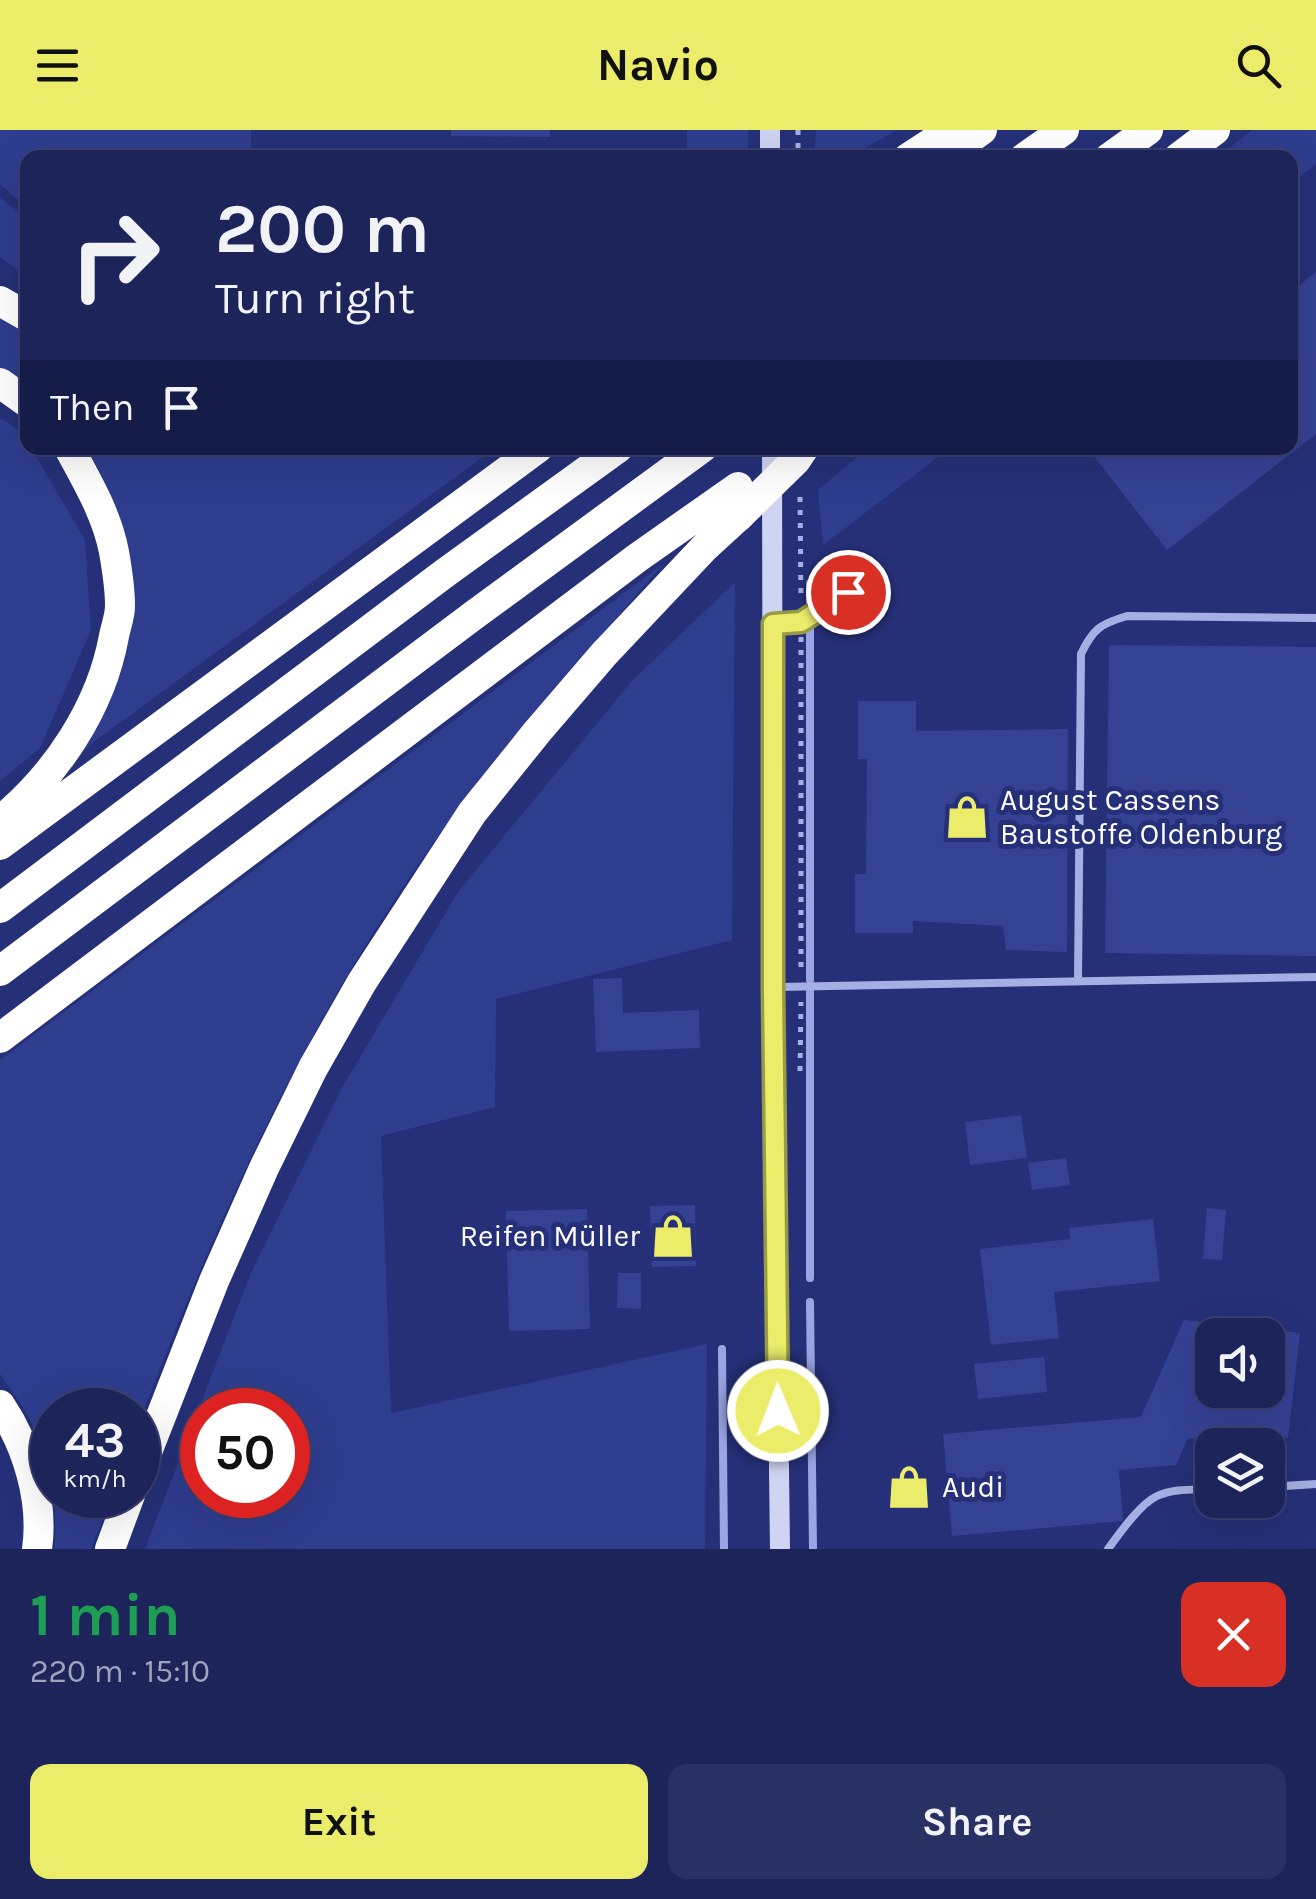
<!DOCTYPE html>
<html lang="en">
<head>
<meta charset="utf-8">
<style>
	:root { --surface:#1c245a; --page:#293063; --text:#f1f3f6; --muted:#a0a4bb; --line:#3a4170; --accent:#ebed6a }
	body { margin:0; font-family:Karla,sans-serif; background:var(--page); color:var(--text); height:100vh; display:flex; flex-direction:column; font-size:38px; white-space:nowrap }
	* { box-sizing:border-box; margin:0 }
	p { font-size:32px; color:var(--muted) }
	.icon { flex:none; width:55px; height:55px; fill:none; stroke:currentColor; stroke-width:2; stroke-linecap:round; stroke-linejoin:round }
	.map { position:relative; height:1419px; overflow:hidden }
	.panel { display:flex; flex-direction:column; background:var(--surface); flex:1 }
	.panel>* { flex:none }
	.guide { position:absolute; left:20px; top:20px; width:1278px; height:305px; border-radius:20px; box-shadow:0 10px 40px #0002,0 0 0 2px var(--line); background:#1c245a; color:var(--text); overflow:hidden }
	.fabs { position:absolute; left:1195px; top:1188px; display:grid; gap:20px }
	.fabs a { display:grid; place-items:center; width:90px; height:90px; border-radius:20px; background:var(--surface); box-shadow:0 10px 40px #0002,0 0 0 2px var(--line); font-size:50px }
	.speed { position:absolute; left:30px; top:1258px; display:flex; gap:20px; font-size:50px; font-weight:700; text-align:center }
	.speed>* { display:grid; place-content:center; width:130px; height:130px; border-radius:50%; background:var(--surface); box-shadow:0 10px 40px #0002,0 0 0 2px var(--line); line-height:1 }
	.speed small { font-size:25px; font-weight:400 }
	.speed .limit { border:15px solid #d22; background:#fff; color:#111 }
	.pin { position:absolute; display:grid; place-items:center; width:85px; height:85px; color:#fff; margin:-42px; border:5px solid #fff; border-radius:50%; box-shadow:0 2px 10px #0007 }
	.me { position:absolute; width:110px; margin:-55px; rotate:359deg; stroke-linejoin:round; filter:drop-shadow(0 0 8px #0008) }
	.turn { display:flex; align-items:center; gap:35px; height:210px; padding:0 30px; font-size:45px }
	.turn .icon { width:130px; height:130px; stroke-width:2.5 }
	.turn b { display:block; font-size:70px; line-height:85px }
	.then { display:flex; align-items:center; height:95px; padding:0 30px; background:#0003; gap:20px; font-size:38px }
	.round { display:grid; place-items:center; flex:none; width:105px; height:105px; border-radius:20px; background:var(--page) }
	.head { display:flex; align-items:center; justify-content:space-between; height:170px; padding:0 30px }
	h1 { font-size:60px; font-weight:700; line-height:75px; color:#1e9e55 }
	.button { display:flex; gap:20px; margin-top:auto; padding:20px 30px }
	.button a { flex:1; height:115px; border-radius:20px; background:var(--accent); color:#111; font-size:40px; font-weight:700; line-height:115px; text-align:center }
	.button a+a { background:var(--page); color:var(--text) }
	header { display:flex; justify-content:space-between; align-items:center; height:130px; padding:0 30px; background:var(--accent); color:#111; font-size:45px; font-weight:700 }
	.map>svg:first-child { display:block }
	.green { fill:#2f3d8f; fill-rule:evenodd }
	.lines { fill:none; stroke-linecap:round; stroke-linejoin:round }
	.stream { stroke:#9aa6e4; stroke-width:8 }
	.building { fill:#354294; fill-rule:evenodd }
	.path { stroke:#a6afe3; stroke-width:5; stroke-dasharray:5 8; stroke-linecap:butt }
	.lane { stroke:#a6afe3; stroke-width:8 }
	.secondary { stroke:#cfd4f3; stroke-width:20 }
	.highway { stroke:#fff; stroke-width:30 }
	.highway-bridge { stroke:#fff; stroke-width:30 }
	.route-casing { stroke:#999a45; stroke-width:25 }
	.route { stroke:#ebed6a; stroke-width:18 }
	.labels { text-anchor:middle; stroke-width:10; stroke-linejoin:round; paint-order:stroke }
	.poi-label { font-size:30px; fill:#fff; stroke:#253078; text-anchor:start }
</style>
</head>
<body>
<header><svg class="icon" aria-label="menu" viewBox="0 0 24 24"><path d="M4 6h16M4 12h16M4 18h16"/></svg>Navio<svg class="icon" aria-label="search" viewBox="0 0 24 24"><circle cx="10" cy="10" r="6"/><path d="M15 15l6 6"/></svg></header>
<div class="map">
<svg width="1316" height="1419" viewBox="0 0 1316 1419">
	<rect width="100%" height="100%" fill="#253078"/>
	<path class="green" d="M0 0H251V27L28 28 27 78 0 54Z
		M687 0H748V27H687Z
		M816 0H897L849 27H814Z
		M1252 0H1316V34L1290 54V28L1218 27Z
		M0 67 27 90V147L0 127Z
		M0 188 27 205V256L11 242 0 237Z
		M0 288C12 296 27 302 28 318H31L85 410 91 500 40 618 0 651Z
		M84 318H495L95 611 77 628 107 579 125 531 133 481 128 428 119 385 98 338Z
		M868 318H950L823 415 818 360Z
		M663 434C591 519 514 601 449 691 314 875 218 1083 138 1296V1280H52V1365H112L91 1419H54C60 1378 47 1319 26 1283 18 1270 9 1257 0 1244V930Z
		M735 452 732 810 496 869 495 977 381 1006 391 1283 707 1214 705 1419H145L250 1145 343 956 458 762 632 551ZM202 1280H288V1365H202Z"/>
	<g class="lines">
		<path class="stream" d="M810 453V476
			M810 498V850
			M810 860V1148
			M810 1172 813 1419
			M722 1219 724 1419"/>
	</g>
	<path class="building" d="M451 0H550V7L451 6Z
		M1316 142V304L1167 420 1089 320 1092 318H1290V163Z
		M1109 515 1316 517V826L1105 823Z
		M858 571H916V601L1068 599 1067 822 1006 820 1003 796 913 791V803H855V744H866L867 629H858Z
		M622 848 623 883 699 880 700 918 596 922 593 849Z
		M1021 985 1027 1028 970 1035 965 992Z
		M1066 1028 1070 1055 1032 1060 1028 1033Z
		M695 1075 696 1136 652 1137 650 1076Z
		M1207 1078 1226 1080 1222 1130 1203 1129Z
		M587 1079 590 1199 509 1201 506 1081Z
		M1153 1089 1160 1151 1054 1162 1059 1208 991 1215 980 1119 1070 1109 1069 1098Z
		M618 1143H641V1179L617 1178Z
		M1184 1190 1300 1203 1288 1308 1235 1301 1233 1313 1188 1308 1176 1335 1119 1340 1123 1391 952 1406 943 1304 1141 1287ZM1212 1205H1268V1260H1212Z
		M1044 1227 1047 1262 978 1269 974 1234Z"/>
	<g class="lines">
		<path class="path" d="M798 0V28
			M800 367 801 471
			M801 507V841
			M800 941 801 872"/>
		<path class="lane" d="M773 494 801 492 848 462
			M1078 851 1081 524C1093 499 1100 494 1127 486L1316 488
			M777 857 1316 847
			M1268 1357 1316 1354
			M1108 1419C1119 1404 1140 1374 1157 1366 1174 1358 1195 1360 1212 1359"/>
		<path class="secondary" d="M770 0V28
			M772 318 773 858 780 1419"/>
		<path class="highway" d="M908 28 951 0
			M942 28 982 0
			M1024 28 1064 0
			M1109 28 1148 0
			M1178 28 1215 0
			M0 171 28 187
			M0 253 28 273
			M0 691C56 645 101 578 114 506 116 496 120 486 120 476 120 459 117 439 114 422 107 385 87 351 69 318
			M0 715 538 318
			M0 778 445 443 618 318
			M0 841 474 485 702 318
			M0 908 637 428 738 357
			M0 1275C27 1315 44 1370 37 1419
			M138 1345 214 1151 264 1038 313 938 362 852 472 683 537 602 604 524 704 418 739 386
			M110 1419 130 1365"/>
		<path class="highway-bridge" d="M739 386 796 330 804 318"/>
	</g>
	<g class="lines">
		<g class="route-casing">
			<path id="route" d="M778 1281 773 858V494L801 492 848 462"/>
		</g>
		<use href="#route" class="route"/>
	</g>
	<defs>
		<g id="shop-bare" transform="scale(3.45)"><path d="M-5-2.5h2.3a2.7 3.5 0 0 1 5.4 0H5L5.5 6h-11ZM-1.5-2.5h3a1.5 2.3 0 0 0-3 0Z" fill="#ebed6a" stroke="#253078" stroke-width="2.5" paint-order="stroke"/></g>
	</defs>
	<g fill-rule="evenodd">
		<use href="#shop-bare" x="967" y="687"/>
		<use href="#shop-bare" x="673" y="1106"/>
		<use href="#shop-bare" x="909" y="1357"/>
	</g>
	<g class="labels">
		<g class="poi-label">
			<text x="1000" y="680">August Cassens<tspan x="1000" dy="34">Baustoffe Oldenburg</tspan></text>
			<text x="640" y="1116" text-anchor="end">Reifen Müller</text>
			<text x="942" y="1367">Audi</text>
		</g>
	</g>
</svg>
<div class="fabs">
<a><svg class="icon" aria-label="sound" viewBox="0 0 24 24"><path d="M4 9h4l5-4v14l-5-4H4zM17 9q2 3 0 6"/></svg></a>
<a><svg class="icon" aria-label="layers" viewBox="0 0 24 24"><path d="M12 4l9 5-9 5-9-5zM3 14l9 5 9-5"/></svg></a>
</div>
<div class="speed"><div>43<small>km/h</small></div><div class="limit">50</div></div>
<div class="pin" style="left:848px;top:462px;background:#d93025"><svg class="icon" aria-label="arrive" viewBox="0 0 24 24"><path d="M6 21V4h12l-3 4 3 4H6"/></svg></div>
<svg class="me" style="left:778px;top:1281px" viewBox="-20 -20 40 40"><circle r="17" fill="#ebed6a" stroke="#fff" stroke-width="3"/><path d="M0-11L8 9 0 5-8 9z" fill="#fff"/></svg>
<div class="guide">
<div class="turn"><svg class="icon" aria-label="right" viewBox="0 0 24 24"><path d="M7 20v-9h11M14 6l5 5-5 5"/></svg><div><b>200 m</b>Turn right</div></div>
<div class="then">Then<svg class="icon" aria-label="arrive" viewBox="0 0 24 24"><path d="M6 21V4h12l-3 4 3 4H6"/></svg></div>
</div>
</div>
<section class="panel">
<div class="head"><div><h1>1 min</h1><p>220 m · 15:10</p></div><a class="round" style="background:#d93025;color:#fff"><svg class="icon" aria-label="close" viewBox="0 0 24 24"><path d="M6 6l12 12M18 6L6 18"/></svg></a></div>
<div class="button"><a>Exit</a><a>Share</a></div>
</section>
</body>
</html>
